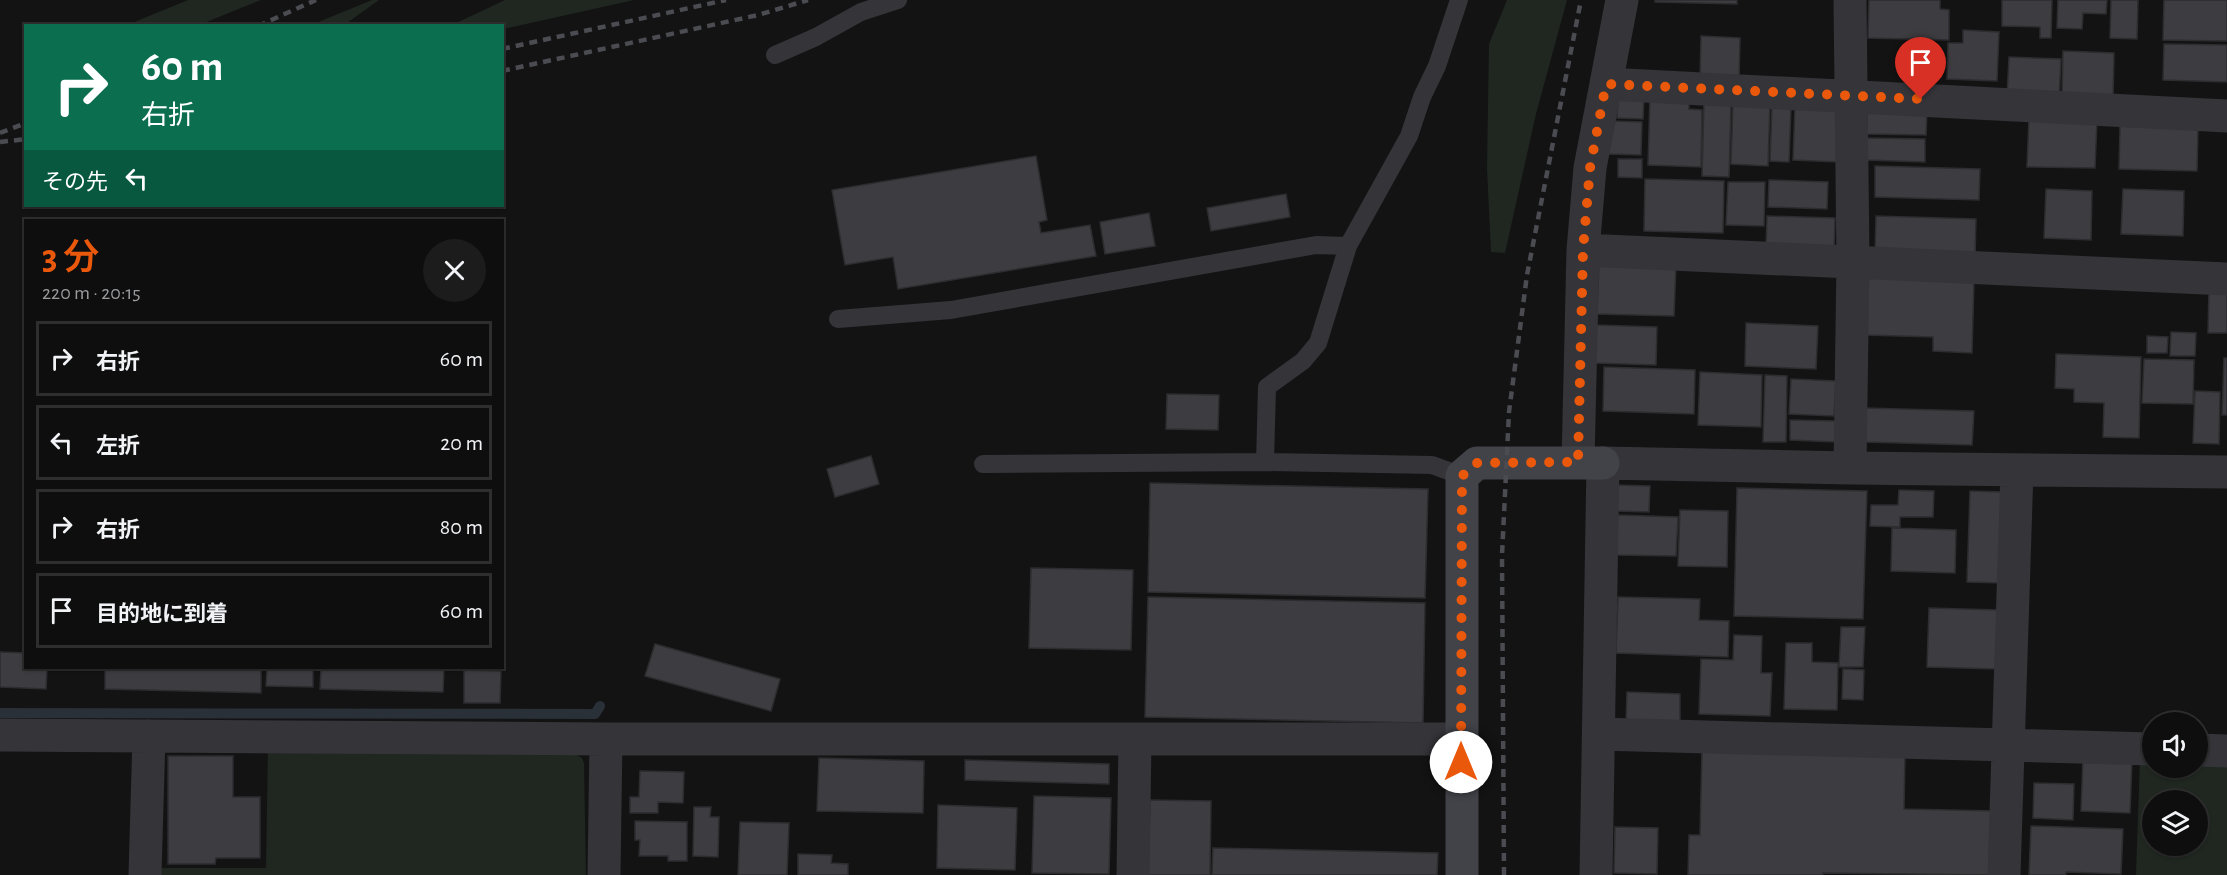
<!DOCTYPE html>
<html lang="ja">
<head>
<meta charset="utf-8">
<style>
	:root { --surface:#0e0e0f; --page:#1c1c1d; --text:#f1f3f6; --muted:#9b9c9e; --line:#2e2e2f; --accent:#ea580c }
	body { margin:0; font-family:"Alegreya Sans","Noto Sans JP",sans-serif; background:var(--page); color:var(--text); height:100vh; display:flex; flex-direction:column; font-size:22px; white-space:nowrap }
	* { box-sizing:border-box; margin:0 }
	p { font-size:20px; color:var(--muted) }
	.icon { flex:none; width:33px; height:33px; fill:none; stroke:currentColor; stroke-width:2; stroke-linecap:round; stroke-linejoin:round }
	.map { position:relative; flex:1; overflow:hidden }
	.drawer { position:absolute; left:24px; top:219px; width:480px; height:450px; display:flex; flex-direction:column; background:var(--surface); border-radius:0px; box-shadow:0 2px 4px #0004,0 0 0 2px var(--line) }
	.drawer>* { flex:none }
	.guide { position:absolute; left:24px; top:24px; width:480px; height:183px; border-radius:0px; box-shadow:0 2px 4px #0004,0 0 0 2px var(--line); background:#0b6e4f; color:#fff; overflow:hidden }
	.buttons { position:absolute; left:2142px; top:712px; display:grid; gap:12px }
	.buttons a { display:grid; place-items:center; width:66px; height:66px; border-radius:50%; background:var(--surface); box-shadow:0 2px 4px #0004,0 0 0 2px var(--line); font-size:30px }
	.pin { position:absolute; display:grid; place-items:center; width:51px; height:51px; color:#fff; margin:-62px -26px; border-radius:50% 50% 50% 0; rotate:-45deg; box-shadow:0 0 6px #0007 }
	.pin .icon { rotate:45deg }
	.me { position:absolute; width:66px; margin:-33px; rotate:0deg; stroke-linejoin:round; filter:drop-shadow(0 0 4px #0008) }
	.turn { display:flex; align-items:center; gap:21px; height:126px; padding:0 18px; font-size:27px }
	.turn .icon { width:78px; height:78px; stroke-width:2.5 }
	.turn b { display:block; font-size:42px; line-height:51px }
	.then { display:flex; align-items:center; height:57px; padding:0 18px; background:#0003; gap:12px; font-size:22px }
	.round { display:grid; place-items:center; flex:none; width:63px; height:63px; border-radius:32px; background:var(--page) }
	.overview { display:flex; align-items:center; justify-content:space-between; height:102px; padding:0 18px }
	h1 { font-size:36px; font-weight:600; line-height:45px; color:var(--accent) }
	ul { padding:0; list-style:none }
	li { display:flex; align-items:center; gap:18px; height:75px; margin:0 12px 9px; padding:0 6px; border:3px solid var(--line); border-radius:0px }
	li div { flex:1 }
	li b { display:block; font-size:22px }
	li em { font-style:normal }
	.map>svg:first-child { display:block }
	.green { fill:#1f2720; fill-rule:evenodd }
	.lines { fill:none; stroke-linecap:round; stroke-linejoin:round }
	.stream { stroke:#293038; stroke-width:10 }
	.building { fill:#3d3d41; stroke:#2d2d30; stroke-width:1.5 }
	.lane { stroke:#343439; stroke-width:18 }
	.street { stroke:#343439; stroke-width:33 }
	.secondary { stroke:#424349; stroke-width:33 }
	.rail { stroke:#4b4c52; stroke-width:4.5; stroke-dasharray:8 6; stroke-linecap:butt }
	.route { stroke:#ea580c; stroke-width:10; stroke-dasharray:0 18 }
</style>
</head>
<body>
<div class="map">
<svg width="2227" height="875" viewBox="0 0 2227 875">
	<rect width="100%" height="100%" fill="#131314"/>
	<path class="green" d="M188 0H261L199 25H127Z
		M372 0H379L344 25H311Z
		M505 0H634L503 29 502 26 452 25Z
		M1507 0H1567L1536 114 1505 253 1491 252 1487 169 1489 44Z
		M268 746 575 754 582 758 584 763 586 875H159V868H266Z
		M2140 758 2152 759V768H2198V760L2227 761V875H2136ZM2152 801H2198V846H2152Z"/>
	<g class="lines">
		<path class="stream" d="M0 713 595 714 600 706"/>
	</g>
	<path class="building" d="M1655 0H1737V4L1655 2Z
		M1869 0H1940V9L1949 10V40L1868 38Z
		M2002 0H2052L2051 38H2040V27L2002 26Z
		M2058 0H2107L2106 14 2083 13 2082 29 2057 28Z
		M2111 0H2138L2137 39 2110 38Z
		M2164 0H2227V41L2163 40Z
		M1963 30 1999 32 1997 81 1947 79 1948 43H1963Z
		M1701 36 1740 38 1739 81 1700 79Z
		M2164 44 2227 45V82L2163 80Z
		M2063 51 2114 53 2113 99 2062 97Z
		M2009 57 2061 59 2059 98 2007 96Z
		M1650 95 1689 97V109L1702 110 1701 167 1648 165Z
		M1618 96 1644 97 1643 119 1617 118Z
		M1704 102 1731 103 1729 177 1702 176Z
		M1733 102H1770L1768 166 1731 164Z
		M1795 105 1840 106 1839 162 1793 160Z
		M1772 106 1791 107 1789 162 1770 161Z
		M1867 108 1927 110 1926 135 1867 134Z
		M2029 118 2097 121 2095 168 2027 167Z
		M1610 121 1642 122 1641 155 1609 154Z
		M2120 126 2198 128 2197 171 2119 169Z
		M1867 138 1925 139V162L1866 160Z
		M1036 156 1047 220 1039 222 1041 233 1090 225 1096 256 898 289 893 257 845 265 832 190Z
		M1618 159H1642V178L1618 177Z
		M1875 166 1980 169 1979 200 1875 197Z
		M1645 179 1724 181 1723 233 1644 231Z
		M1769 180 1828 182 1827 209 1768 207Z
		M1728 182H1765L1764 226 1726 225Z
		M2046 189 2092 191 2091 240 2044 238Z
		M2123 189 2184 191 2183 236 2121 234Z
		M1286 194 1290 217 1211 231 1207 208Z
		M1149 213 1155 246 1105 254 1100 222Z
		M1767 216 1835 218 1834 252 1766 250Z
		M1876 216 1976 219 1975 258 1875 255Z
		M1599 262 1676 264 1674 316 1597 314Z
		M1867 277 1974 281 1972 353 1933 351V337L1865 335Z
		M2209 287H2227V333H2208Z
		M1746 323 1818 326 1816 369 1745 366Z
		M1595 325 1657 327 1656 365 1594 363Z
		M2171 332 2196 333 2195 356H2170Z
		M2147 336 2168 337 2167 353H2147Z
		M2056 354 2141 357 2139 438 2103 437 2104 403 2074 402V389L2055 388Z
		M2224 358H2227V415H2222Z
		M2144 359 2194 360 2193 404 2142 403Z
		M1604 367 1695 370 1694 414 1603 411Z
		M1700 372 1762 375 1761 427 1698 425Z
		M1765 375 1787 376 1786 442H1763Z
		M1791 379 1836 381 1834 416 1789 414Z
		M2195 391 2220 392 2219 444 2193 443Z
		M1167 394 1219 395 1218 430 1166 429Z
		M1865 408 1974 411 1972 445 1864 442Z
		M1790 420 1837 421 1836 442 1790 440Z
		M871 456 879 484 835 497 827 469Z
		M1150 483 1428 489 1425 598 1148 592Z
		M1616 485 1650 486 1649 512 1615 511Z
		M1737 488 1867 491 1863 619 1734 616Z
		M1899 490 1934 491 1933 517H1900V527L1870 526 1871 505H1898Z
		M1970 491 2004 492 2002 583 1967 582Z
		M1680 510 1728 511 1727 567 1678 566Z
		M1617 515 1678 517 1676 556 1615 555Z
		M1892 528 1956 530 1955 573 1891 571Z
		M1031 568 1133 570 1131 650 1029 648Z
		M1148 597 1425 603 1423 723 1145 717Z
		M1618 597 1700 599 1699 620 1729 621 1728 657 1616 653Z
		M1929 608 1999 610 1997 669 1927 667Z
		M1841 627H1865L1863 667H1839Z
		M1734 635 1762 636 1761 673H1772L1770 716 1699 714 1701 659 1733 660Z
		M1786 643H1812V662L1838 663 1837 710 1784 709Z
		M655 644 780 679 771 711 645 676Z
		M0 652 26 653V668H47L46 689 0 687Z
		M105 668H261V693L105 689Z
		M267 668H313V687L266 686Z
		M321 668H444L443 692 320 689Z
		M1843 669 1864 670 1863 700 1842 699Z
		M464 670 501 671 500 703H464Z
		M1627 692 1680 694V724L1626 723Z
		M1702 751 1905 755 1904 809 1995 811 1993 875 1823 873V875H1688L1689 835H1700Z
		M168 756H233V797H260V858H216L215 864H168Z
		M819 758 924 761 923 813 817 811Z
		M2083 759 2132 760 2130 813 2081 811Z
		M965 760 1109 764V784L965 780Z
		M640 771 684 772 683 803 658 802V813H630V797H639Z
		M2034 783 2074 784 2073 820 2033 818Z
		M1034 796 1111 798 1109 874 1032 873Z
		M1150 800 1211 801 1210 875H1148Z
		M938 805 1017 808 1015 870 937 868Z
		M694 807H711L710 817H719L718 857 693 856Z
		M635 821 687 822V861H668V856H639L640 840H635Z
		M740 822 789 823 787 875H738Z
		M2031 826 2123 829 2121 874 2066 872V875H2029Z
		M1615 827 1658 828 1657 874 1614 873Z
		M1213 848 1438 853 1437 875H1212Z
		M798 854 832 855 831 863 848 864V875H798Z"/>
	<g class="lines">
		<path class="lane" d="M775 55 816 37 861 12 898 0
			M838 319 951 310 1316 245 1348 246
			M1265 462 1267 387 1303 361 1318 343 1348 246 1409 136 1422 97 1437 66 1459 0
			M983 464 1265 462 1432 465 1462 476"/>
		<path class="street" d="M1850 0 1853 261 1850 468
			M1606 84 2227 116
			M1583 250 2227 279
			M1578 462 1583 250 1590 168 1622 0
			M1599 734 2152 749
			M0 735 606 739H1461
			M2198 750 2227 751
			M145 875 149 736
			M604 875 606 739
			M1133 875 1135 739
			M1596 875 1603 463 1850 468 2227 472
			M2004 875 2017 470"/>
		<path class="secondary" d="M1462 875V476L1477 463H1603"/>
		<path class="rail" d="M258 26 316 0
			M502 49 726 0
			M502 71 758 15 808 0
			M0 133 26 123
			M0 142 26 139
			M1504 875 1502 555 1509 412 1527 275 1581 0"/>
	</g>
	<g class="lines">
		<path class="route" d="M1461 762 1462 476 1477 463 1578 462 1583 250 1590 168 1606 84 1921 99"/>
	</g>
</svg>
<div class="buttons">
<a><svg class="icon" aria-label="sound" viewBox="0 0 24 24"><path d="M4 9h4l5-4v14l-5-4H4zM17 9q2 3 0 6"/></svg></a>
<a><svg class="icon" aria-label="layers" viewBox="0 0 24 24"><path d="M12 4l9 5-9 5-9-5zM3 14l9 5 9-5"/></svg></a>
</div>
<div class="pin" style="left:1921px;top:99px;background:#d93025"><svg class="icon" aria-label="arrive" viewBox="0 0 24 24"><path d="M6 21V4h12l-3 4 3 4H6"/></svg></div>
<svg class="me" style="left:1461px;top:762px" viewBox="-20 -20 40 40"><circle r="19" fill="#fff"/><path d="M0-13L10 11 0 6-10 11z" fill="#ea580c"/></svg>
<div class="guide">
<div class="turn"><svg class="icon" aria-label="right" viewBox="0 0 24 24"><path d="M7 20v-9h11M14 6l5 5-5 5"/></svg><div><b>60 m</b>右折</div></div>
<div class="then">その先<svg class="icon" aria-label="left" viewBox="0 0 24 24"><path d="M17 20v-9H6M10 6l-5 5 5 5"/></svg></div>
</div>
<section class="drawer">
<div class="overview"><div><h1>3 分</h1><p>220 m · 20:15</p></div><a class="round"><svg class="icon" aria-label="close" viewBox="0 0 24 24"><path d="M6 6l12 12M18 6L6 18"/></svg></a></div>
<ul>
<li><svg class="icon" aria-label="right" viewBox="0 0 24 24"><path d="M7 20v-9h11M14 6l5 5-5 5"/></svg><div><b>右折</b></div><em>60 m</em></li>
<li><svg class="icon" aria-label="left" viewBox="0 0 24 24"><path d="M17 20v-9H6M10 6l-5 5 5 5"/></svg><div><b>左折</b></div><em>20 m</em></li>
<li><svg class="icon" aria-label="right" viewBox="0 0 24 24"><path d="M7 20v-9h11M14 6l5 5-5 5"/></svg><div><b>右折</b></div><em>80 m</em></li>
<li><svg class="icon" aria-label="arrive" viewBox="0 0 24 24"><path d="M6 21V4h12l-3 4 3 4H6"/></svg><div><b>目的地に到着</b></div><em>60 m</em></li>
</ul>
</section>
</div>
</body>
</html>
